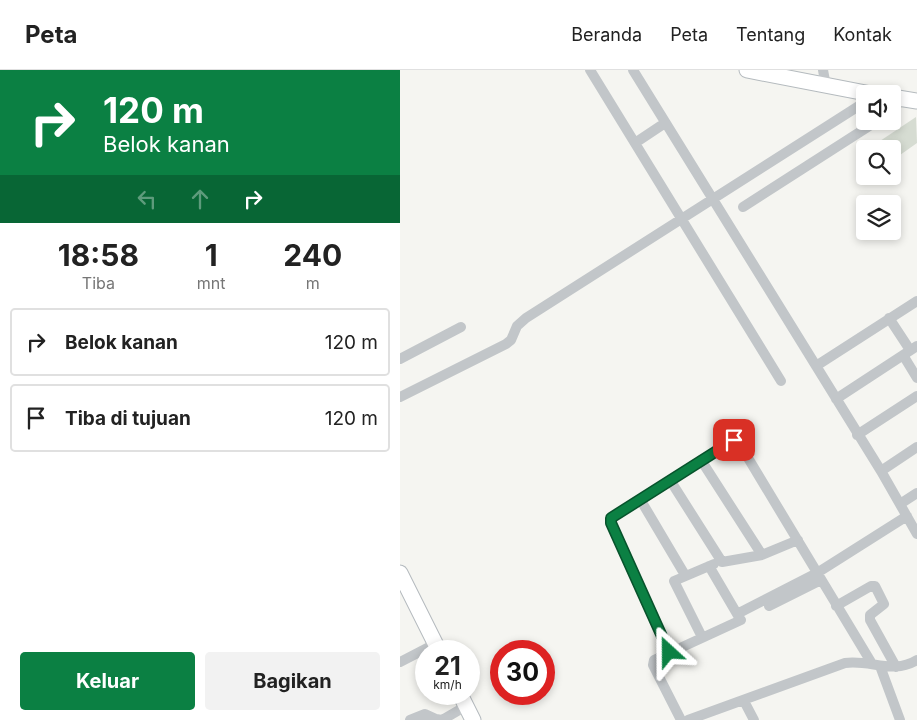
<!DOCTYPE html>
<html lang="id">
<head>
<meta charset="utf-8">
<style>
	:root { --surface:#fff; --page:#f2f2f2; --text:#222; --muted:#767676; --line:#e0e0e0; --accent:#0b8043 }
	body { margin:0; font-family:Inter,sans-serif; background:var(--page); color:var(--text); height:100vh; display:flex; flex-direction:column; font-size:19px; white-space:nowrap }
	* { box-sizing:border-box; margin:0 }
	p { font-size:16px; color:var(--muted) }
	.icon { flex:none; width:28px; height:28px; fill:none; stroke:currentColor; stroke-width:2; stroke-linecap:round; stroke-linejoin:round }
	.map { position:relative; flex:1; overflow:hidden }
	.sheet { display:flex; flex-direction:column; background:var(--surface); width:400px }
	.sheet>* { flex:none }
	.banner { background:#0b8043; color:#fff; overflow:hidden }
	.tools { position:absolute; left:456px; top:15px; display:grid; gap:10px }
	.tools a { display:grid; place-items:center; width:45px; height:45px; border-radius:5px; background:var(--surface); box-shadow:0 2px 8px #0003; font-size:25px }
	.speed { position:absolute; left:15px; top:570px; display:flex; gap:10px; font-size:25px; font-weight:700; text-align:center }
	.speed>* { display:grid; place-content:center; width:65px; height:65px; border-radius:50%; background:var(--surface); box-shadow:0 2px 8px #0003; line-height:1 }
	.speed small { font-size:12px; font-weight:400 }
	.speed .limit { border:8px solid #d22; background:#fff; color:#111 }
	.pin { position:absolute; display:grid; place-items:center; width:42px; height:42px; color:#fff; margin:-21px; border-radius:10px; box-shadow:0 2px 8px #0006 }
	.me { position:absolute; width:55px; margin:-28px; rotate:336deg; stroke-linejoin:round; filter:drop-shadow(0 0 4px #0008) }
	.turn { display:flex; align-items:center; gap:18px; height:105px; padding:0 20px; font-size:22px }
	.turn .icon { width:65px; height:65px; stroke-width:2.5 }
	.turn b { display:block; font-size:35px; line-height:42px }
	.lanes { display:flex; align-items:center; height:48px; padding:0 20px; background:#0003; justify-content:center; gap:25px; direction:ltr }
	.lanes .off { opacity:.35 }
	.eta { display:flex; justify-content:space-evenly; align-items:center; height:85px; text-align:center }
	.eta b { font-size:30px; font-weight:700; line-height:35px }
	.action { display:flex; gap:10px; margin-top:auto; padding:10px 20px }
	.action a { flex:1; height:58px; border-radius:5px; background:var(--accent); color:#fff; font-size:20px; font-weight:700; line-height:58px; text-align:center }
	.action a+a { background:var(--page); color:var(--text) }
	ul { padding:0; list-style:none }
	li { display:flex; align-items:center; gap:15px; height:68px; margin:0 10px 8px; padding:0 10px; border:2px solid var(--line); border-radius:5px }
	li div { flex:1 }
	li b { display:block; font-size:19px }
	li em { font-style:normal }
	header { display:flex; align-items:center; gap:30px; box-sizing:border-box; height:70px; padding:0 25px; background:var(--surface); border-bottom:1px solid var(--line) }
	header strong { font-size:24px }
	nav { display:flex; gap:28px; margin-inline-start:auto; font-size:18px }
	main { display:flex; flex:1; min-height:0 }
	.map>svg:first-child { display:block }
	.green { fill:#d6dcd2 }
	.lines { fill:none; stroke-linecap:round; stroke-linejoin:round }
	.secondary-casing { stroke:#b4babe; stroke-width:17 }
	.street { stroke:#c2c6c9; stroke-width:10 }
	.secondary { stroke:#fff; stroke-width:15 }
	.route-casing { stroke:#07532c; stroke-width:12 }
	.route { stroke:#0b8043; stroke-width:9 }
</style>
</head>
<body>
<header>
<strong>Peta</strong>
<nav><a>Beranda</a><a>Peta</a><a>Tentang</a><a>Kontak</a></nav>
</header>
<main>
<section class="sheet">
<div class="banner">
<div class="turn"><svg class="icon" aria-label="right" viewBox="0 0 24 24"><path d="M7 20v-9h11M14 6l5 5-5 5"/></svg><div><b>120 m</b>Belok kanan</div></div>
<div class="lanes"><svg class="icon off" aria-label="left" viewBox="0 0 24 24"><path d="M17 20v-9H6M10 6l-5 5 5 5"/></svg><svg class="icon off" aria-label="ahead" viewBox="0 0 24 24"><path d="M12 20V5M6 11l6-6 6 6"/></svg><svg class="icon" aria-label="right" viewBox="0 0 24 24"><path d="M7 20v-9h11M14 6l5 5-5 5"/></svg></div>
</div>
<div class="eta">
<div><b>18:58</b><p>Tiba</p></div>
<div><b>1</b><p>mnt</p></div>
<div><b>240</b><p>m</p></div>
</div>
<ul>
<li><svg class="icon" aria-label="right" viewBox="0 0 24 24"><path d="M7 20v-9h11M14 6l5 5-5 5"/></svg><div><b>Belok kanan</b></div><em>120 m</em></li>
<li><svg class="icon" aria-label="arrive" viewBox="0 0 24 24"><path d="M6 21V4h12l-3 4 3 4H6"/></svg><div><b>Tiba di tujuan</b></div><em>120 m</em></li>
</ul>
<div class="action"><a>Keluar</a><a>Bagikan</a></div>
</section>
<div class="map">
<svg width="517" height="650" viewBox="0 0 517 650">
	<rect width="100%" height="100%" fill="#f5f5f1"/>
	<path class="green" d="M516 47 517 73 493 90 492 79H468Z"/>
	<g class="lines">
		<g class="secondary-casing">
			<path id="secondary" d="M347 0 471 24
				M492 27 517 31
				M0 503 39 581
				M60 624 73 650"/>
		</g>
		<path class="street" d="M190 0 381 311
			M233 0 481 401 517 464
			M423 0 426 16
			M492 39 503 29
			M235 73 265 53
			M343 137 477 51
			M489 248 510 280
			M503 285 517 308
			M0 289 61 257
			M416 296 517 231
			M0 327 106 274 111 270 117 256 126 248 465 32
			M436 329 517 276
			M457 365 517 326
			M481 401 517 377
			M270 410 322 492 362 485 301 390
			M240 429 285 505
			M500 434 517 423
			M362 485 398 470
			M309 496 340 549
			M369 536 421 510
			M436 536 471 516H475L484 534 470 545V550L496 597
			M337 544 417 503 507 446
			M302 567 274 511 314 494
			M269 582 211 453V448L334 370 339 373 471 592
			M0 592 35 574
			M480 596 500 650
			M344 631 354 650
			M10 650 25 644 36 649 42 650 66 636
			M281 650 253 595 254 590 341 550
			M288 650 445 593C470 589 493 605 517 590"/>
		<use href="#secondary" class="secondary"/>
	</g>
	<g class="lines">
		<g class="route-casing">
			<path id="route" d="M269 582 211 453V448L334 370"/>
		</g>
		<use href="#route" class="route"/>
	</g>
</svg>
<div class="tools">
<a><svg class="icon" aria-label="sound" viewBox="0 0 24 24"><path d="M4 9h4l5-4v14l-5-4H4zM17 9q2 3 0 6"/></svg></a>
<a><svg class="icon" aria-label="search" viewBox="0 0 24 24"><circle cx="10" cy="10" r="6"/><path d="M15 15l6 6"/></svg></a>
<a><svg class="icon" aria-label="layers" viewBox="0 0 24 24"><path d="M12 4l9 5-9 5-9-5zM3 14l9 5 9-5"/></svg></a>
</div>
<div class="speed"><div>21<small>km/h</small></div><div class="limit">30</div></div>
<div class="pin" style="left:334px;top:370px;background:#d93025"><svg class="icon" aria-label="arrive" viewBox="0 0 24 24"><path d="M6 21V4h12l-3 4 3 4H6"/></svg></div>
<svg class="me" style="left:269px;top:582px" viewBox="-20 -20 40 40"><path d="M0-17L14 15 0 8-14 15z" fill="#0b8043" stroke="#fff" stroke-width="4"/></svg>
</div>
</main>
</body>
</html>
